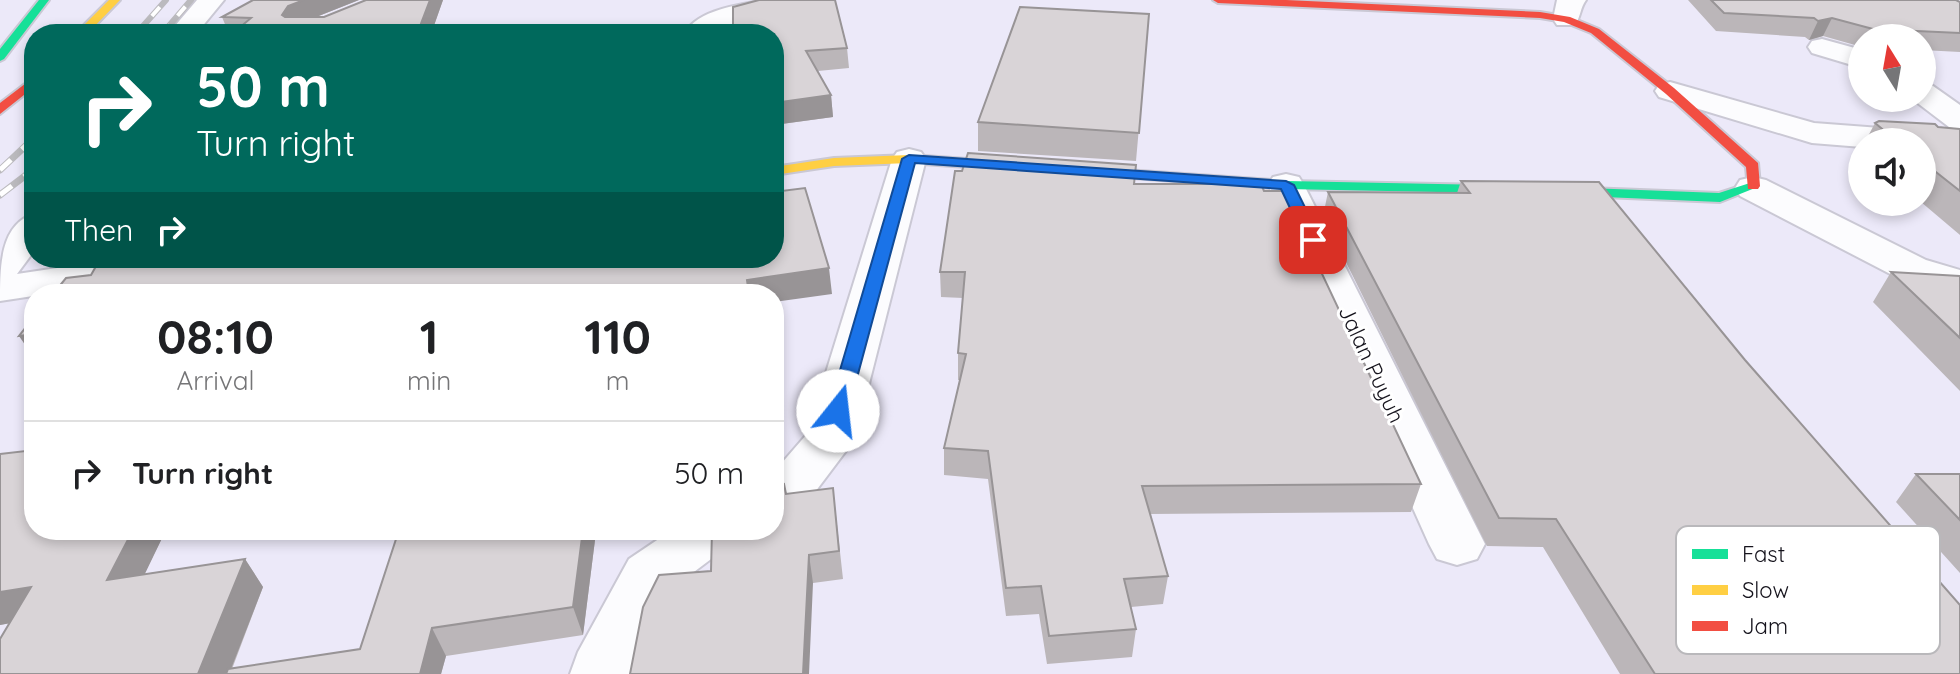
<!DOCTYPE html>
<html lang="en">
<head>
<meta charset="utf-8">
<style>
	:root { --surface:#fff; --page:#f2f2f2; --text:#202124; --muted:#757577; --line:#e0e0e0 }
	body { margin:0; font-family:Quicksand,sans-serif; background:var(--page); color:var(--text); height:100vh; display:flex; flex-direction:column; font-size:30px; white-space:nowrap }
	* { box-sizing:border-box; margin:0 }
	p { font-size:26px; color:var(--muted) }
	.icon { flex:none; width:44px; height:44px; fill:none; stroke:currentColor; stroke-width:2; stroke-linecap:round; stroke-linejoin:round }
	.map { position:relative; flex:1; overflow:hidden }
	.panel { position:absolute; left:24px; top:284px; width:760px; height:256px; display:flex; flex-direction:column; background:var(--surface); border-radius:32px; box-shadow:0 4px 12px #0003 }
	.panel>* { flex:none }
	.top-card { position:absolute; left:24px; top:24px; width:760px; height:244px; border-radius:32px; box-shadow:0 4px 12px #0003; background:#00695c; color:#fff; overflow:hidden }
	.needle { width:52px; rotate:349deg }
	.tools { position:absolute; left:1848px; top:24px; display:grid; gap:16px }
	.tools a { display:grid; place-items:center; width:88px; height:88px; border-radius:50%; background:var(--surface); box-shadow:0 4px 12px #0003; font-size:40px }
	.pin { position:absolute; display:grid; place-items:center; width:68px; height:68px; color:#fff; margin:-34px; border-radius:16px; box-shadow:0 4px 12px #0006 }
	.me { position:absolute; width:88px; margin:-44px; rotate:16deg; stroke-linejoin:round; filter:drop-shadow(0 0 6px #0008) }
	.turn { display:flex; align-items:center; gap:28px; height:168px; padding:0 40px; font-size:36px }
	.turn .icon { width:104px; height:104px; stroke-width:2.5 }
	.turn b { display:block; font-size:56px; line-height:68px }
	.then { display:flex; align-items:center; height:76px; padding:0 40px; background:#0003; gap:16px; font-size:30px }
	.eta { display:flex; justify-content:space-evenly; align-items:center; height:136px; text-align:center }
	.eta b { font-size:48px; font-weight:700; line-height:56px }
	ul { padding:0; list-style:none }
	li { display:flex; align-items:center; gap:24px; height:104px; padding:0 40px; border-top:2px solid var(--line) }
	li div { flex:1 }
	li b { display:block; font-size:30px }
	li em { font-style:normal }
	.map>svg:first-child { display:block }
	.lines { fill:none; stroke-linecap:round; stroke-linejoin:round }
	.street-casing { stroke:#cac8d4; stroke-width:4 }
	.fast-casing { stroke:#cac8d4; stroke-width:4 }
	.slow-casing { stroke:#cac8d4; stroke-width:4 }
	.jam-casing { stroke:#cac8d4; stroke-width:4 }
	.street { fill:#fcfcfe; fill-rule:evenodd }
	.fast { fill:#16e098; fill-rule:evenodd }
	.slow { fill:#ffcf43; fill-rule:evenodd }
	.jam { fill:#f24e42; fill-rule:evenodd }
	.rail-far1-casing { stroke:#bbbabe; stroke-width:6 }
	.rail-casing { stroke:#bbbabe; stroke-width:7 }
	.rail-far1 { stroke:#fff; stroke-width:4; stroke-dasharray:12; stroke-linecap:butt }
	.rail { stroke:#fff; stroke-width:5; stroke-dasharray:15; stroke-linecap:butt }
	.wall { fill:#bbb6b9 }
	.shaded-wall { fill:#989496 }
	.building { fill:#d9d4d7; stroke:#989496; stroke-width:2 }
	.route { fill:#1a73e8; stroke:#114b97; stroke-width:2 }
	.labels { text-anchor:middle; stroke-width:6; stroke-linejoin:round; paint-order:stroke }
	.street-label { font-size:22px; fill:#15131c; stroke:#fff }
	.key { fill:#fff; stroke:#b9b8bb; stroke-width:2 }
	.key-label { font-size:22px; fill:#15131c }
</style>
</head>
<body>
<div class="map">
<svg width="1960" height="674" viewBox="0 0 1960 674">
	<rect width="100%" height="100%" fill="#ece9f9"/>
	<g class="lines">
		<g class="street-casing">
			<path id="street" d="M197 0H224L196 34H168Z
				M765 0H814L810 5 739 21 713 34H684C698 9 739 5 765 0Z
				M1557 0H1586C1580 8 1581 16 1575 25H1557L1553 19Z
				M1822 39 1862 50V68L1812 53 1808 47 1812 41Z
				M1670 82 1814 123 1960 134V154L1922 151V142H1862V147L1812 143 1659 97 1655 91 1659 85Z
				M1922 83 1933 86 1960 105V130L1949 127 1911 98H1922Z
				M909 149 921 152 926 159 855 439 809 500 774 515V472L807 434 892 159 897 152Z
				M1286 174 1299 177 1304 185 1485 544 1477 559 1457 565 1437 559 1429 544 1268 185 1273 177Z
				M1753 177 1766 180 1926 260 1960 270V295L1898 278 1740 196 1735 188 1740 180Z
				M34 214V251L17 274 124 258H224L218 266 204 270 0 301C0 267 0 224 34 214Z
				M672 530H739L731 544 670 590 630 674H570L578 652 629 559Z"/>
		</g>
		<g class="fast-casing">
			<path id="fast" d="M39 0H49L4 59 0 61V49Z
				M1096 168 1286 181 1535 186 1719 193 1753 182 1760 186 1720 202 1535 194 1286 189 1091 175V169Z"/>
		</g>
		<g class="slow-casing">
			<path id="slow" d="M109 0H120L87 34H75Z
				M909 155 1096 168 1103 172 1096 176 909 163 834 166 774 175V167L834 158Z"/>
		</g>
		<g class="jam-casing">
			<path id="jam" d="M1213 0H1286L1540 12 1570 17 1599 29 1674 88 1758 163 1760 186 1758 189H1748L1746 167 1666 94 1591 33 1564 22 1540 18 1218 3Z
				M34 77V87L0 114V103Z"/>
		</g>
		<use href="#street" class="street"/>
		<use href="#fast" class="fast"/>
		<use href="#slow" class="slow"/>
		<use href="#jam" class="jam"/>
		<g class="rail-far1-casing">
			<path id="rail-far1" d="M136 34 166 0
				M162 34 191 0"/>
		</g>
		<g class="rail-casing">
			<path id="rail" d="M0 170 34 138
				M0 195 34 169"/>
		</g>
		<use href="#rail-far1" class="rail-far1"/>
		<use href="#rail" class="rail"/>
	</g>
	<path class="wall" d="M253 0H359L316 17H324L366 0H443L431 34H229L222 17Z
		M1688 0H1956L1960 2V52L1922 50V38H1862V47L1823 36 1809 40 1805 37 1716 31Z
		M1149 14 1136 161 978 151V122Z
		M774 34 847 48 849 68 818 71 831 95 833 117 774 125Z
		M1875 123 1960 129V235L1921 202 1922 142H1865Z
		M1461 181 1960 674H1620L1543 547 1487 546 1323 216 1328 192 1457 193Z
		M1134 184 1264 191 1421 484 1411 512 1150 514 1168 576 1163 604 1131 607 1136 629 1132 657 1047 664 1039 614 1006 616 988 479 944 475V448L960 380H958V353L963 298 941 297 940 272Z
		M1891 272 1960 276V391L1873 302Z
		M0 454 34 530H166L144 574 245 559 263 587 232 669 360 649 596 532 583 635 446 656 441 674H0L10 623 0 625Z
		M1916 474H1960V573L1896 502Z
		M833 488 843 579 813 583 711 571 786 494Z"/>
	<path class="shaded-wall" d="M304 0H359L296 25 282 15 288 6Z
		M430 0H443L431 34H417Z
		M1832 18 1823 36 1809 40 1818 21Z
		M831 95 833 117 774 125V103Z
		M829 268 832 294 774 302V294H749L747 280Z
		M34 334V358L19 336Z
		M774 405 781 459 774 468Z
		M133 530H166L128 609 107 580Z
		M583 530H595L596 532 583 635 573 607Z
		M809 555 813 583 809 674H803Z
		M245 559 263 587 229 674H198Z
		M31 587 55 615 0 625V592Z
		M432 628 446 656 441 674H420Z"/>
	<path class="building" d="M253 0H304L288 6 282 15 285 17H324L366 0H430L417 34H232L251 18 222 17Z
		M759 0H835L847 48 806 51 831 95 774 103V34H733V7Z
		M1711 0H1956L1960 2V33L1873 29 1832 18 1818 21 1814 18 1724 13Z
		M1020 7 1149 14 1139 133 978 122Z
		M1879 121 1935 124 1938 127 1960 129V191L1922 161V142H1898L1875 123Z
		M968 153 1136 165 1134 184H1261L1264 191H1283L1421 484 1142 486 1168 576 1124 579 1136 629 1049 636 1041 586 1006 588 988 451 944 448 966 354 958 353 965 272H940L955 171H962Z
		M774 168 782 191 805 188 829 268 747 280 749 294H53L66 278 91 275 99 261 122 258H774Z
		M1461 181 1599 182 1745 360 1960 605V674H1655L1556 519 1499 518 1328 192 1470 193Z
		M1891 272 1960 276V338Z
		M34 317V334L19 336Z
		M774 408 777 431 774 435Z
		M34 450V530H133L107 580 245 559 198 674H0V639L31 587 0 592V454Z
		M1916 474H1960V520Z
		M784 484 786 494 833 488 839 551 809 555 803 674H630L643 607 659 575 711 571 712 530H774V487Z
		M399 530H583L573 607 432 628 420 674H226L228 669 360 649Z"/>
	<path class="route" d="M909 155 1286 181 1294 185 1321 240 1313 245 1307 244 1281 189 915 163 848 411 845 416H831L828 411 902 159Z"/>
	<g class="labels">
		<g class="street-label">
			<text transform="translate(1372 364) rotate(65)" y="8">Jalan Puyuh</text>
		</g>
	</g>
	<rect x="1676" y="526" width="264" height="128" rx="12" class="key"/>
	<rect x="1692" y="549" width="36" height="10" fill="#16e098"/>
	<rect x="1692" y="585" width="36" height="10" fill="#ffcf43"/>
	<rect x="1692" y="621" width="36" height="10" fill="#f24e42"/>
	<g class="key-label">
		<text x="1742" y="562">Fast</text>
		<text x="1742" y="598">Slow</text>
		<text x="1742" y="634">Jam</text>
	</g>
</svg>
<div class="tools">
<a><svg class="needle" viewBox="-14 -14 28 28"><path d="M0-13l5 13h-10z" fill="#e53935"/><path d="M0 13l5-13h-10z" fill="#757577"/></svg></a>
<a><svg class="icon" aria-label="sound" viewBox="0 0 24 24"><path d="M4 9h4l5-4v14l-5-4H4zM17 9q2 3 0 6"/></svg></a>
</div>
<div class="pin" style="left:1313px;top:240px;background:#d93025"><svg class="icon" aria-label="arrive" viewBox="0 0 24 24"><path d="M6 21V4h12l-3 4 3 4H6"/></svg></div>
<svg class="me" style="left:838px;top:411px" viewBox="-20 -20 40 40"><circle r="19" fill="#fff"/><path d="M0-13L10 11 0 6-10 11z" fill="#1a73e8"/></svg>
<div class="top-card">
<div class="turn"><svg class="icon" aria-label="right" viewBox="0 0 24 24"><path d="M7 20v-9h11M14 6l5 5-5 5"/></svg><div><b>50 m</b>Turn right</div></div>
<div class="then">Then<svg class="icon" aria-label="right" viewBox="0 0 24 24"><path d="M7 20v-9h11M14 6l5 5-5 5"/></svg></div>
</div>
<section class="panel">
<div class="eta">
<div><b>08:10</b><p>Arrival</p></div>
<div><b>1</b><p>min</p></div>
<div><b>110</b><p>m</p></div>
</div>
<ul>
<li><svg class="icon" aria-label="right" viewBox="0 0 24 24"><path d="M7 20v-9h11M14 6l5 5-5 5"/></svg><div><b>Turn right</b></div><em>50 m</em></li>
</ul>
</section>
</div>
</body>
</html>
